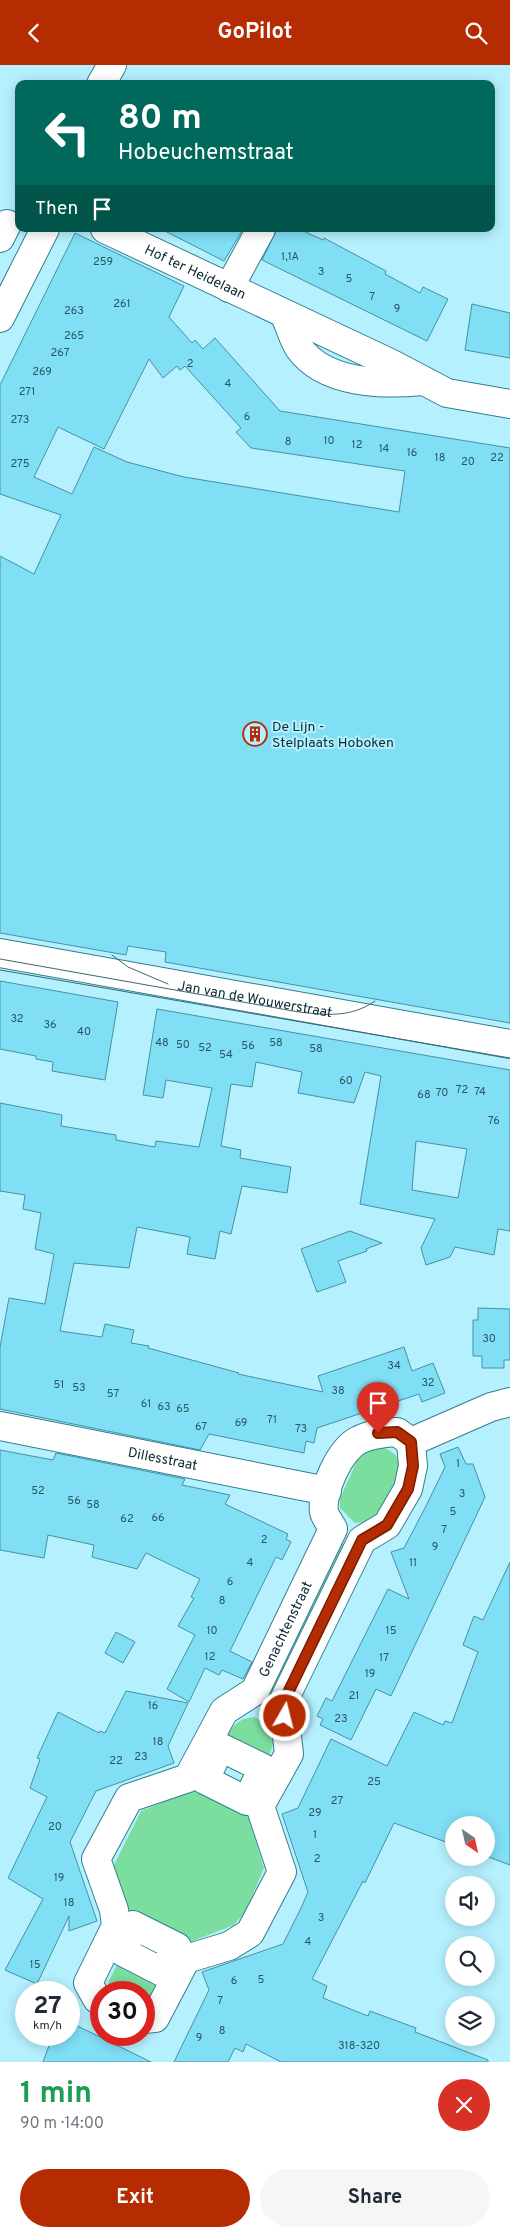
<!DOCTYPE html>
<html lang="en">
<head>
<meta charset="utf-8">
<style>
	:root { --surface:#fff; --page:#f6f6f7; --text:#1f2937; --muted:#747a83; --accent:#b52b02 }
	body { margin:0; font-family:Overpass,sans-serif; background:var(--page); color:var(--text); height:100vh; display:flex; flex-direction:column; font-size:19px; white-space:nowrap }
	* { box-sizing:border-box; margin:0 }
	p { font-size:16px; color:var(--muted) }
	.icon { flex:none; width:28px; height:28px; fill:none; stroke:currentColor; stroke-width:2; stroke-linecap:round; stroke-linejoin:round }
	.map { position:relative; height:1997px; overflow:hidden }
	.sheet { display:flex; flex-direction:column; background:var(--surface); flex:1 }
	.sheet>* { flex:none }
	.banner { position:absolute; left:15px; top:15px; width:480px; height:152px; border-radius:10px; box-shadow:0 2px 12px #0003; background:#00695c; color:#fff; overflow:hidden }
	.needle { width:32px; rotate:146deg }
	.fabs { position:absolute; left:445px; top:1751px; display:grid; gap:10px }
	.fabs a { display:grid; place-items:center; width:50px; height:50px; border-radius:50%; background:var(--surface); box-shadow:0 2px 12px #0003; font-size:25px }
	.speed { position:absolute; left:15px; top:1916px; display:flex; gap:10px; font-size:25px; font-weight:700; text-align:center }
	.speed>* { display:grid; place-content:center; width:65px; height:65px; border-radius:50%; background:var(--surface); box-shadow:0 2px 12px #0003; line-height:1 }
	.speed small { font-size:12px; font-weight:400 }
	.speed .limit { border:8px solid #d22; background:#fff; color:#111 }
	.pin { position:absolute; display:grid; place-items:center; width:42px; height:42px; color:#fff; margin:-51px -21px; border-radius:50% 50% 50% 0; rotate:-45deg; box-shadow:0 0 5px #0007 }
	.pin .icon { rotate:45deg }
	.me { position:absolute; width:55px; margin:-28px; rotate:8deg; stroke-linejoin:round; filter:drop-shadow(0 0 4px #0008) }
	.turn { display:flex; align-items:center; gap:18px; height:105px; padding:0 20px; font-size:22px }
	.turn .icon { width:65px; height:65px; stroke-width:2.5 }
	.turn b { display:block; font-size:35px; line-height:42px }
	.then { display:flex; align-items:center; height:48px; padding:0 20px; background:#0003; gap:10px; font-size:19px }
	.round { display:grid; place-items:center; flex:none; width:52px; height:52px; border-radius:26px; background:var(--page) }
	.head { display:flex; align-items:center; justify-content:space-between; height:85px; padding:0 20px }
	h1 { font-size:30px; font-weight:700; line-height:38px; color:#1e9e55 }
	.button { display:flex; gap:10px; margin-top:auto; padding:10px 20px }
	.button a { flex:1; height:58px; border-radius:30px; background:var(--accent); color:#fff; font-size:20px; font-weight:700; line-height:58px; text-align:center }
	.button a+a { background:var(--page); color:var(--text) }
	header { display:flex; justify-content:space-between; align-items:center; height:65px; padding:0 20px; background:var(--accent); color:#fff; font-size:22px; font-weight:700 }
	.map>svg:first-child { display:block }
	.green { fill:#7bde9f }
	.building { fill:#80dff5; stroke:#4691a2; fill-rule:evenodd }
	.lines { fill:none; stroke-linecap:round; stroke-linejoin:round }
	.minor-casing { stroke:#317e8e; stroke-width:30 }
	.minor { stroke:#fff; stroke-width:28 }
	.tram { stroke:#3e6770; stroke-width:1 }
	.route-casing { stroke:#761c01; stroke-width:12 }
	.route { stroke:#b52b02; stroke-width:9 }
	.labels { text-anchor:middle; stroke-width:4; stroke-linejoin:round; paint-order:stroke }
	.number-label { font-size:11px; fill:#285762 }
	.street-label { font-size:14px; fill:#0a2a31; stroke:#b5f0ff }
	.poi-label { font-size:14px; fill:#0a2a31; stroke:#b5f0ff; text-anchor:start }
</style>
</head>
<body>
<header><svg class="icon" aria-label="back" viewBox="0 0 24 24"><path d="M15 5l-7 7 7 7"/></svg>GoPilot<svg class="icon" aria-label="search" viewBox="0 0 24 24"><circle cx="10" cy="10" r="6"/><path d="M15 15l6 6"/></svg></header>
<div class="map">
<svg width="510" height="1997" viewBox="0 0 510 1997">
	<rect width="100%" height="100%" fill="#b5f0ff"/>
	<path class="green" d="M376 1381C407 1387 402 1406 391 1428 388 1434 385 1444 380 1448 372 1455 364 1458 355 1458L340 1443V1433L359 1392 367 1385Z
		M343 1479 347 1481 276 1629 272 1628 270 1625 340 1480Z
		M255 1652C280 1669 275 1680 263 1703L220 1682C229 1666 235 1653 255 1652Z
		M199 1723 247 1749 264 1803 246 1846 234 1860 177 1882 133 1860 112 1804 141 1746Z
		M123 1887 162 1907 147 1938 144 1936V1928L126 1927 108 1918Z"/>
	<path class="building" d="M161 164H243L224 196Z
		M277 164H299L323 175 324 173 386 206 385 209 420 228 423 222 448 234 427 276 262 195Z
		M75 168 184 221 169 252 192 278 195 275 203 284 215 273 280 346 510 383V958L165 897 166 887 128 881 126 890 0 868V491L34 509 61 450 0 429V320ZM149 294 163 313 177 301 180 305 185 301 241 363 236 367 251 383 405 406 399 447 184 412 127 397 94 382 72 429 34 412 58 362 104 384Z
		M472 239 510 248V293L465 285Z
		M0 916 118 937 105 1015 52 1006 53 997 36 994V991L0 984Z
		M157 944 510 1005V1166L498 1164 494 1190 455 1182 450 1192 426 1200 421 1183 435 1154 360 1139 381 1011 365 1007 354 1038 298 1028 302 1007 256 997 252 1022 231 1019 221 1081 241 1085 240 1093 291 1102 287 1128 242 1121 231 1169 220 1166 215 1194 187 1189 190 1172 137 1162 129 1203 74 1198 60 1266 102 1272 105 1259 134 1265 131 1278 149 1281 148 1283 239 1308 238 1309 323 1327 318 1311 404 1282 412 1306 433 1298 445 1328 422 1337 419 1329 317 1363 314 1378 306 1376 304 1388 209 1369 200 1385 0 1344V1282L9 1233 45 1239 54 1189 35 1184 41 1148 23 1144 25 1130 0 1126V1038L62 1050 61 1061 116 1070V1075L155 1082 156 1076 199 1082 212 1023 166 1015 163 1033 143 1030ZM416 1076 467 1084 458 1133 412 1125Z
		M350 1166 382 1178 366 1184 367 1186 338 1196 346 1217 317 1227 301 1184Z
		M478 1243 510 1244V1295H504V1303H482V1291H473V1255H478Z
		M458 1382 466 1399H473L485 1432 391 1631 376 1624 351 1675 320 1660 323 1654 317 1651 326 1633 332 1636 388 1524 409 1534 391 1487 404 1483 425 1443 445 1402 440 1389Z
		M0 1385 53 1395 56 1388 185 1414 182 1420 230 1430 225 1439 288 1469 286 1474 291 1477 282 1495 276 1492 230 1586 252 1597 243 1614 222 1605 219 1610 205 1603 189 1637 167 1624 195 1570 178 1561 194 1533 191 1532 200 1514 146 1488 137 1504 92 1492 94 1480 48 1470 44 1493 0 1485Z
		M510 1497V1800L486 1791V1760H454V1780L394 1758 365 1818 363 1816 312 1914 327 1921 323 1933 368 1951 370 1946 416 1963 415 1967 488 1995V1997H281L246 1979 243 1987 235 1983 228 1997H174L209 1925 202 1907 283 1879 301 1843 308 1827 282 1749 298 1743 331 1674 387 1701 414 1647 443 1660 445 1656 452 1658 478 1587 463 1580 474 1551 483 1555Z
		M116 1567 135 1577 123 1598 105 1588Z
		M126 1626 188 1638 168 1681 174 1698 96 1726 70 1777 97 1856 69 1866V1851L37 1919 5 1905 43 1834 8 1813 47 1732 30 1723 40 1694 37 1693 58 1647 99 1668 100 1666 105 1668Z
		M69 1957 96 1970 151 1997H43L53 1970H69Z"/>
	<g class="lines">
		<g class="minor-casing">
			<g id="minor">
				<path d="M101 19 112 0"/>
				<path id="s1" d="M105 164 390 298 447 328 510 339"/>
				<path d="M0 173 7 159"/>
				<path d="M229 223 261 164"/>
				<path d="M285 251C290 261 293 274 299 283 325 319 383 320 422 316"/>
				<path d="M0 253 45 164"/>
				<path id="s2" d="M0 888 510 979"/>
				<path id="s3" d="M0 1361 327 1426"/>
				<path d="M411 1377 491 1342 510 1337"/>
				<path d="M220 1682 263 1703 247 1736 205 1715Z"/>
				<path d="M133 1860 177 1882 162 1907 123 1887Z"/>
				<path id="s4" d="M101 1936 97 1934 88 1918 116 1861 114 1845 96 1794 129 1733 188 1713 224 1646 255 1626 333 1464C331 1459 325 1452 324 1447 321 1426 340 1384 359 1375 370 1369 384 1368 397 1367L411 1377"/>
				<path d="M144 1954 155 1953 186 1894 229 1881 250 1868 282 1807 260 1741 289 1689 283 1637 362 1475 387 1460 408 1424 413 1401 411 1377"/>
			</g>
		</g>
		<use href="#minor" class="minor"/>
		<path class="tram" d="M112 890 128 902 168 919
			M0 894 299 947C326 950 351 953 375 936
			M0 905 510 993"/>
	</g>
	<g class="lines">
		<g class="route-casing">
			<path id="route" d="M285 1651 283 1638 362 1475 387 1460 408 1424 413 1401 411 1377 397 1367 378 1368"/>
		</g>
		<use href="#route" class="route"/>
	</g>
	<defs>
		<g id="building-ring" transform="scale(1.25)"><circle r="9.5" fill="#b5f0ff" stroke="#b52b02" stroke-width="1.5"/><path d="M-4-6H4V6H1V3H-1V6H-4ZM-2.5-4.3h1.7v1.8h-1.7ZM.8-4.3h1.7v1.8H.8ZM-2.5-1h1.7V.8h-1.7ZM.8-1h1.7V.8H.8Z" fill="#b52b02"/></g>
	</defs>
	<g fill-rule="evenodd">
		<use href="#building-ring" x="255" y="669"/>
	</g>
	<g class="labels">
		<g class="number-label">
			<text x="290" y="195">1,1A</text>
			<text x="103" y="200">259</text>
			<text x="321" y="210">3</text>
			<text x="349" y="217">5</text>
			<text x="372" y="235">7</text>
			<text x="122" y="242">261</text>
			<text x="397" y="247">9</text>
			<text x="74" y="249">263</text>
			<text x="74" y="274">265</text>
			<text x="60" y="291">267</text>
			<text x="190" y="302">2</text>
			<text x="42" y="310">269</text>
			<text x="228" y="322">4</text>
			<text x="27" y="330">271</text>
			<text x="247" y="355">6</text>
			<text x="20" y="358">273</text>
			<text x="329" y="379">10</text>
			<text x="288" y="380">8</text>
			<text x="357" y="383">12</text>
			<text x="384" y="387">14</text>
			<text x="412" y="391">16</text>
			<text x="440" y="396">18</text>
			<text x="497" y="396">22</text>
			<text x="468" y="400">20</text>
			<text x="20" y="402">275</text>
			<text x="17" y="957">32</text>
			<text x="50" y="963">36</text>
			<text x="84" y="970">40</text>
			<text x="162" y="981">48</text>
			<text x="276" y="981">58</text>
			<text x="183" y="983">50</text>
			<text x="248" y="984">56</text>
			<text x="205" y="986">52</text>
			<text x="316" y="987">58</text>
			<text x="226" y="993">54</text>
			<text x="346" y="1019">60</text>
			<text x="462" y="1028">72</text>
			<text x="480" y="1030">74</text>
			<text x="442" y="1031">70</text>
			<text x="424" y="1033">68</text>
			<text x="494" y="1059">76</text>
			<text x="489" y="1277">30</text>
			<text x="394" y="1304">34</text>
			<text x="428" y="1321">32</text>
			<text x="59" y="1323">51</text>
			<text x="79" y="1326">53</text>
			<text x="338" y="1329">38</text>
			<text x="113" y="1332">57</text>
			<text x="146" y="1342">61</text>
			<text x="164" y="1345">63</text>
			<text x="183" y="1347">65</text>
			<text x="272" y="1358">71</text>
			<text x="241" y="1361">69</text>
			<text x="201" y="1365">67</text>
			<text x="301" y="1367">73</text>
			<text x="458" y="1402">1</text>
			<text x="38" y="1429">52</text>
			<text x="462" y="1432">3</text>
			<text x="74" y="1439">56</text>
			<text x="93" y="1443">58</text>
			<text x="453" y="1450">5</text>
			<text x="158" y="1456">66</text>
			<text x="127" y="1457">62</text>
			<text x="444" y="1468">7</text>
			<text x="264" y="1478">2</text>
			<text x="435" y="1485">9</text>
			<text x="250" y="1501">4</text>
			<text x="413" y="1501">11</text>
			<text x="230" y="1520">6</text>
			<text x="222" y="1539">8</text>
			<text x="212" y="1569">10</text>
			<text x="391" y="1569">15</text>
			<text x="210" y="1595">12</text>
			<text x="384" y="1596">17</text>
			<text x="370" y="1612">19</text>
			<text x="354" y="1634">21</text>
			<text x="153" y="1644">16</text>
			<text x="341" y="1657">23</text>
			<text x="158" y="1680">18</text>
			<text x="141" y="1695">23</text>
			<text x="116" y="1699">22</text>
			<text x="374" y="1720">25</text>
			<text x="337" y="1739">27</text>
			<text x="315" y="1751">29</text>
			<text x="55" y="1765">20</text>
			<text x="315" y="1773">1</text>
			<text x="317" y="1797">2</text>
			<text x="59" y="1816">19</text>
			<text x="69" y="1841">18</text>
			<text x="321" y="1856">3</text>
			<text x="308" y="1880">4</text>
			<text x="35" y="1903">15</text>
			<text x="261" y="1918">5</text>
			<text x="234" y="1919">6</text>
			<text x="220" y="1939">7</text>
			<text x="222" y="1969">8</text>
			<text x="199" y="1976">9</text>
			<text x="359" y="1984">318-320</text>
		</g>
		<g class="street-label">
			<text dy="5" stroke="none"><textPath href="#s1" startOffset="100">Hof ter Heidelaan</textPath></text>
			<text dy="5" stroke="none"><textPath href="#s2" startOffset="259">Jan van de Wouwerstraat</textPath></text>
			<text dy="5" stroke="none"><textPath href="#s3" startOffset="166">Dillesstraat</textPath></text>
			<text dy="5" stroke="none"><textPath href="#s4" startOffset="470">Genachtenstraat</textPath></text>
		</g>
		<g class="poi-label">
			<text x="272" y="666">De Lijn -<tspan x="272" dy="16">Stelplaats Hoboken</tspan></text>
		</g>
	</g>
</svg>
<div class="fabs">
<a><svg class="needle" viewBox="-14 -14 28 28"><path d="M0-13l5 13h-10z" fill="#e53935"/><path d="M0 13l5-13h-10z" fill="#747a83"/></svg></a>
<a><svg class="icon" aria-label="sound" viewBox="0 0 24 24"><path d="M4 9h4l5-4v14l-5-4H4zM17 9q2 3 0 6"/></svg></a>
<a><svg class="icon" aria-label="search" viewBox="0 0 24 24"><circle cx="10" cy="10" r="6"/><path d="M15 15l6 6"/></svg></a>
<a><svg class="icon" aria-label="layers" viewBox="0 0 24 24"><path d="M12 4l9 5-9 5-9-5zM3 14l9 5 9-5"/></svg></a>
</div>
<div class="speed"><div>27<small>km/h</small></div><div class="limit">30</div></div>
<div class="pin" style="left:378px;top:1368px;background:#d93025"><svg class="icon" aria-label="arrive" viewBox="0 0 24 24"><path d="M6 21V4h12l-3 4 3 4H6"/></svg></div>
<svg class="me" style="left:285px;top:1651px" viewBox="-20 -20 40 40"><circle r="17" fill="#b52b02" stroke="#fff" stroke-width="3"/><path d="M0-11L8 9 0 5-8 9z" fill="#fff"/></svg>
<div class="banner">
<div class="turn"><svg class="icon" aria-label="left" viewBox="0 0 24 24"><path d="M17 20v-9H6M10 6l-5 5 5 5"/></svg><div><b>80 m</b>Hobeuchemstraat</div></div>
<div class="then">Then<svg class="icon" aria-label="arrive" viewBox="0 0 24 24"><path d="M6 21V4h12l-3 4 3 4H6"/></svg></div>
</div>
</div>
<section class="sheet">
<div class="head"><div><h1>1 min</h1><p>90 m · 14:00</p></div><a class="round" style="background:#d93025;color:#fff"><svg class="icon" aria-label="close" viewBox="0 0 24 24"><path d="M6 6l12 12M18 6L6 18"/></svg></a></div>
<div class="button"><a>Exit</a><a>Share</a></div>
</section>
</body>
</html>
